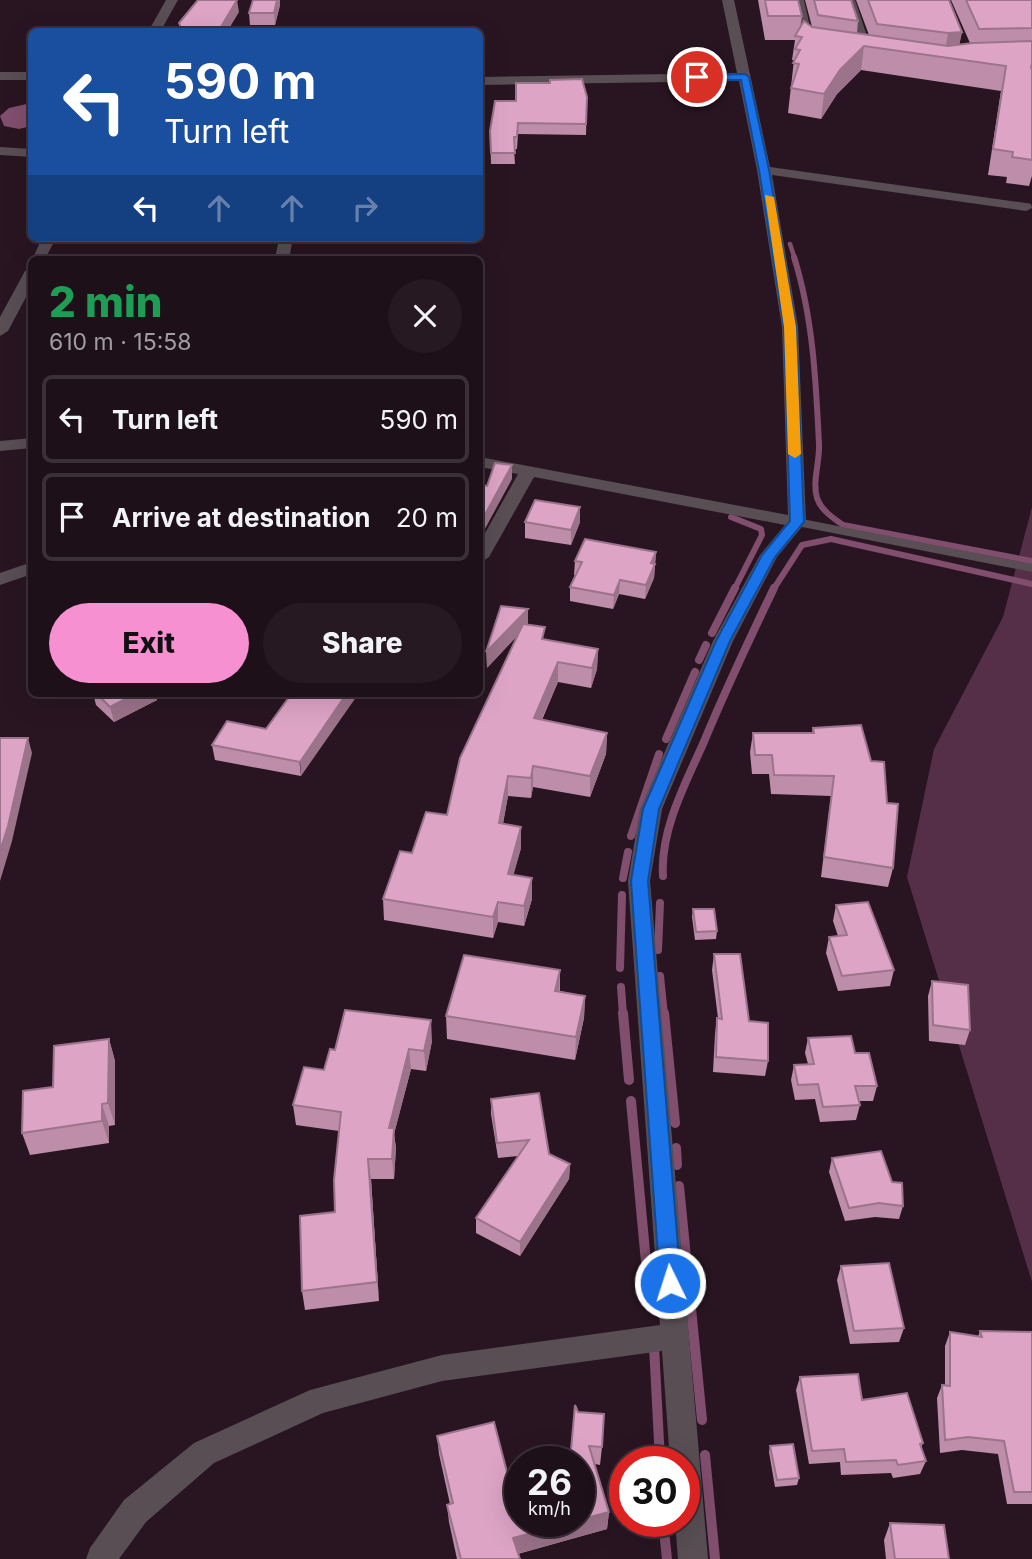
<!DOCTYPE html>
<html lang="en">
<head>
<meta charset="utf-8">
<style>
	:root { --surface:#1e1019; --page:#261922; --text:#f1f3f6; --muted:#a19da2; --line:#3c3038; --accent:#f690d1 }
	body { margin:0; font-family:Inter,sans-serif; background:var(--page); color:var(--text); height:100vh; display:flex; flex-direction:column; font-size:26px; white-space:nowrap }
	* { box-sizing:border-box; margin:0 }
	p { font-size:23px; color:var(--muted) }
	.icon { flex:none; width:38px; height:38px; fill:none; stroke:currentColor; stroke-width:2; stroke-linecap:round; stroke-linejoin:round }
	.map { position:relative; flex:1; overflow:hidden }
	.drawer { position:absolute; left:28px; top:256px; width:455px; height:441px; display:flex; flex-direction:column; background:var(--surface); border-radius:10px; box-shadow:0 7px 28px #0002,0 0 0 2px var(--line) }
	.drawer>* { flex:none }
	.hud { position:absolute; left:28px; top:28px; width:455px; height:214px; border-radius:10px; box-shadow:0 7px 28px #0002,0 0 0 2px var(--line); background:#1a4fa0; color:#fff; overflow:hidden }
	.speed { position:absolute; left:504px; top:1446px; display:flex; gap:14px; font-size:35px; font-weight:700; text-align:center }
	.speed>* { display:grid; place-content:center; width:91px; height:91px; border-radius:50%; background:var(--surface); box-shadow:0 7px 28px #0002,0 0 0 2px var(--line); line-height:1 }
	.speed small { font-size:18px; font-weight:400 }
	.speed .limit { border:10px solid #d22; background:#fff; color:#111 }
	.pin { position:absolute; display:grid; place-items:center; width:60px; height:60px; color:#fff; margin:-30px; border:4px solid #fff; border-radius:50%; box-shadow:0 2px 7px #0007 }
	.me { position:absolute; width:77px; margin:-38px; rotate:356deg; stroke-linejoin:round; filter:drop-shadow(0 0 5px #0008) }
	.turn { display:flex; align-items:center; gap:24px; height:147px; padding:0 21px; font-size:32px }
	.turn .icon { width:91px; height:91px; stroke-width:2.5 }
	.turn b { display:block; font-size:49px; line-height:60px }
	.lanes { display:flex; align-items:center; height:66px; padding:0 21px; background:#0003; justify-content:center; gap:35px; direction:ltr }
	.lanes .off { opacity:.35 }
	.round { display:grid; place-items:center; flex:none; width:74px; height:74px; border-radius:37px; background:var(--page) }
	.overview { display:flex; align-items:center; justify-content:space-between; height:119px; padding:0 21px }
	h1 { font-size:42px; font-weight:800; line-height:52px; color:#1e9e55 }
	.primary-button { display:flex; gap:14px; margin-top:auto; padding:14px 21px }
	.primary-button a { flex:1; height:80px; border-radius:42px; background:var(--accent); color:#111; font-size:28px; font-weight:800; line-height:80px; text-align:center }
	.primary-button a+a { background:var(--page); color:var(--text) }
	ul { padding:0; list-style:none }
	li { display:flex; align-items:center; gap:21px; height:88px; margin:0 14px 10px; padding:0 7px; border:4px solid var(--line); border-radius:10px }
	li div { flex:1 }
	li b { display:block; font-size:26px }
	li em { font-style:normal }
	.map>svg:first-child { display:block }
	.green { fill:#552e47 }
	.water { fill:#814e6e }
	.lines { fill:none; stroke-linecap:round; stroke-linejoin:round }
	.stream-far3 { stroke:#814e6e; stroke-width:4.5 }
	.stream-far2 { stroke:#814e6e; stroke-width:6 }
	.stream-far1 { stroke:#814e6e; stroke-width:8 }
	.stream { stroke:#814e6e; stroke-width:10 }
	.service { fill:#584e54; fill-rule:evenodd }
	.minor { fill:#584e54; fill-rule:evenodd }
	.wall { fill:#be8daa }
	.shaded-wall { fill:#9b738b }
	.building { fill:#dda4c6; stroke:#9b738b; stroke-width:2 }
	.route { fill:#1a73e8; stroke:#114b97; stroke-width:2 }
	.slow { fill:#f59e0b }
</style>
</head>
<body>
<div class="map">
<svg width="1032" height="1559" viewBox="0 0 1032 1559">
	<rect width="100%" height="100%" fill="#281521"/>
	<path class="green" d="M1032 507V1282L907 877 934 749 1003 617Z"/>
	<path class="water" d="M31 103V126L19 129 4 126 0 116 9 108Z"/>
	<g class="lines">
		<path class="stream-far3" d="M790 244 795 259"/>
		<path class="stream-far2" d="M794 257C813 317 816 382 819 444 820 462 812 481 817 498 821 510 833 518 843 525L1032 561
			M731 517 761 529 762 535 734 590
			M773 590 802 545 831 539 1032 584"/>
		<path class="stream-far1" d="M712 633 735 588
			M699 660 706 645
			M666 739 695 672
			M631 836 659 754
			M663 876C660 831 685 784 703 744 725 691 749 640 774 588
			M623 878 628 852
			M658 950 660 903
			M620 968 622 895
			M660 976 664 1015
			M621 987 623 1015"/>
		<path class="stream" d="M623 1013 629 1080
			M664 1013 675 1123
			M631 1101 650 1305
			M676 1148 677 1165
			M679 1186 702 1420
			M654 1346 660 1461
			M705 1455 715 1559
			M663 1521 667 1559"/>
		<path class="service" d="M797 518 1032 564V572L792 525V519Z"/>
		<path class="minor" d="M166 0H178L160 32H148Z
			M722 0H734L770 167 1026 203 1031 204 1032 208 1026 211 772 175 798 327 806 522 777 557 733 641 662 809 650 881 708 1559H678L675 1521H684V1461H670L662 1351 442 1381 323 1413 214 1463 146 1522 119 1559H86L90 1548 124 1500 194 1443 310 1390 442 1355 660 1325 628 881 640 809 713 641 760 555 785 525 534 477 489 557 480 563V542L518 474 480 467V457L788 515 782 327 757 170 739 81 480 85V77L737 73Z
			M792 0H804L813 40 819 42V48H811L802 42Z
			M843 0H855L873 54 871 57 861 54Z
			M0 72H32V80H0Z
			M0 147 32 149V157L0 155Z
			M42 238H56L45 259 32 260Z
			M279 238H293L289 259H275Z
			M32 267V286L8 331 0 336V317L25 271Z
			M32 438V448L0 451V441Z
			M32 562V574L0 585V573Z"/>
	</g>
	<path class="wall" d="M758 0H798L802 16 800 28 812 27 805 0H851L858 21 857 33 869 35 856 0H949L962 32 959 45 970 43 951 0H1032V176L1029 186 1006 183 1007 177 988 175 1001 91 861 70 837 94 821 119 788 113 794 60H792L795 40H765Z
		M280 5 275 25H250L249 13Z
		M587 97 586 135 518 134 517 149H514L515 164H491L490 131Z
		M525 522H580L571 545 525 538Z
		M656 552 654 578 645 599 619 594 613 609 570 601V587L576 575H574L575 561Z
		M528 609V624L545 640 598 649 597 669 591 688 558 682 542 720 607 733 606 754 590 797 533 787 531 798 508 796 503 824 521 827V848L513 875 532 899 524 926 498 922 493 938 384 920 383 899 447 815 518 635 487 668Z
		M93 693H156L157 700 114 722 96 705Z
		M292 693 301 776 215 760 212 745 266 729Z
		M813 728 893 868 888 887 821 877 831 796 771 794 769 774H752L750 752 753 733H812Z
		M836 905 894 970 890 986 838 991 826 953 829 937 838 936 833 921Z
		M693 909 717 931 716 939 695 940 692 917Z
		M714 954 749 1021 768 1061 765 1076 713 1072 715 1034 717 1018H718L712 970Z
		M560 970V991L585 996 584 1018 575 1060 447 1039 446 1016Z
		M932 981 970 1030 965 1045 929 1041 928 996Z
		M808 1038 855 1053 877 1086 873 1101H859L860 1105 856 1120 820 1122 815 1099 795 1100 791 1080 794 1065 808 1064 805 1053Z
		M109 1039 115 1061V1125L109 1126V1143L30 1155 22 1133 53 1087Z
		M432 1041 426 1071 411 1069 394 1134 396 1148 394 1179H371L379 1301 305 1310 302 1291 335 1212 339 1131 296 1125 293 1105 324 1070 335 1050Z
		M491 1099 549 1154 570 1164 569 1179 520 1256 476 1233V1218L518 1156 498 1158 491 1114Z
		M832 1158 892 1182 903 1206 899 1219 875 1217 845 1221 829 1172Z
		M841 1266 904 1328 899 1342 850 1344 837 1280Z
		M980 1331 1032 1332V1504H1007L998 1454 962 1450 940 1453 937 1398 942 1385H945V1346L950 1332 978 1337Z
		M800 1377 862 1400 923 1443 921 1448 926 1461 920 1474 893 1478 891 1473 841 1475 840 1462 809 1464 796 1390Z
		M578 1412 602 1447 600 1465 595 1464 609 1512 607 1529 518 1554 520 1559H457L449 1522 447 1505 450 1504 439 1454 437 1436 508 1476 579 1521Z
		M770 1446 799 1478 797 1485 775 1487 769 1452Z
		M890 1523 949 1559H886L884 1540Z"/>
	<path class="shaded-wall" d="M237 0 239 12 227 32H218Z
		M277 0H280V5L275 25 274 13Z
		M962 32 957 56 944 57 948 33Z
		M864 46 861 70 837 94 821 119 824 94 840 70Z
		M512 465V479L480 538V524Z
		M580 507V522L571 545V530Z
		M656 552 654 578 645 599 646 585 651 563Z
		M620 580 619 594 613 609 614 595Z
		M528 609V624L487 668 486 652Z
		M598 649 597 669 591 688 592 668Z
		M558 662V682L533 738 534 718Z
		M137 693H156L157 700 114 722 110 707Z
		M347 693H359L301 776 300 762Z
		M607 733 606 754 590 797V776Z
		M28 738 32 753 12 841 0 881V851Z
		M533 766V787L531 798V778Z
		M508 776V796L499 844V823Z
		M521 827V848L508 895V874Z
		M532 878V899L524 926V906Z
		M498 902V922L493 938V917Z
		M560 970 559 993 555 991Z
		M585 996 584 1018 575 1060 576 1037Z
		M431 1020 432 1041 426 1071 424 1051Z
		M109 1039 115 1061V1125L108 1103Z
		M409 1049 411 1069 394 1134 396 1148 394 1179 389 1128Z
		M102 1104 109 1126V1143L102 1121Z
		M368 1159 371 1179 379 1301 377 1282Z
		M570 1164 569 1179 520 1256V1242Z
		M609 1512 607 1529 513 1555V1538Z"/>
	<path class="building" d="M198 0H237L218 32H183L179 23Z
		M253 0H277L274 13H249Z
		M765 0H798L802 16H768Z
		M814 0H851L858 21 818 15Z
		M868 0H949L962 32 948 33 877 24Z
		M966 0H1032V28L979 29Z
		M804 21 812 27 948 46 973 43 1032 41V64L1031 67 1032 70V160L1012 157 1013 152 993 149 1006 66 864 46 840 70 824 94 791 88 799 64 793 63 800 50 795 49 802 37 795 36Z
		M582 79 587 97 586 124 518 123 517 137H514L515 153H491L490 131 495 101H516V83H550V80Z
		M495 463 512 465 480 524V485L487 486Z
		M535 500 580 507 571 530 525 522Z
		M585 539 656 552 651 563 655 564 646 585 620 580 614 595 570 587 582 562 575 561Z
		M501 606 528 609 486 652Z
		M523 624 545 627 542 639 598 649 592 668 558 662 534 718 607 733 590 776 533 766 531 778 508 776 499 823 521 827 508 874 532 878 524 906 498 902 493 917 383 899 400 851 412 853 426 812 447 815 460 758Z
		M96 693H137L110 707Z
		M292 693H347L300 762 212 745 227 721 266 729Z
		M861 725 871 761 884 762 887 803 898 804 893 868 824 857 834 776 774 775 772 755H755L753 733H814L813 728Z
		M0 738H28L8 826 0 851Z
		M868 902 894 970 842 976 829 937 847 935 836 905Z
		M693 909H714L717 931 696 932Z
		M714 954H740L749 1021 768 1023V1061L716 1057 717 1018 722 1019Z
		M464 955 560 970 555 991 585 996 576 1037 446 1016Z
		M932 981 968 985 970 1030 933 1025Z
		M345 1010 431 1020 424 1051 409 1049 389 1128H394L392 1159H368L377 1282 302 1291 300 1216 335 1212 334 1180 341 1112 293 1105 304 1067 324 1070 330 1049 335 1050Z
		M851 1036 855 1053H869L877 1086H855L860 1105 823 1107 818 1084 798 1085 794 1065 814 1064 808 1038Z
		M109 1039 108 1103 102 1104V1121L22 1133 23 1091 53 1087 54 1046Z
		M539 1093 549 1154 570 1164 520 1242 476 1218 529 1140 497 1143 491 1099Z
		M881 1151 892 1182 902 1183 903 1206 879 1203 849 1208 832 1158Z
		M889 1263 904 1328 854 1331 841 1266Z
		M980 1331 1032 1332V1492H1014L1004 1441 968 1437 945 1440 942 1385 950 1386V1332L982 1337Z
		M858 1374 862 1400 907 1393 923 1443 920 1444 926 1461 898 1465 896 1460 846 1462 844 1449 812 1451 800 1377Z
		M575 1405 578 1412 604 1414 602 1447 589 1446 609 1512 579 1520V1461H570Z
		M494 1422 508 1476 520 1473V1521H578L513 1538 520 1559H461L447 1505 453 1503 437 1436Z
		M793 1444 799 1478 777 1480 770 1446Z
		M890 1523 944 1525 949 1559H895Z"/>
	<path class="route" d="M745 74 749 77 769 170 796 327 804 522 775 557 730 641 659 809 648 881 681 1283 678 1290 670 1292 663 1290 660 1283 631 881 643 809 716 641 762 555 790 521 784 327 759 170 741 80H697L692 77 697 75Z"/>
	<path class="slow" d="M765 195 774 197 796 327 801 454 795 458 788 454 784 327Z"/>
</svg>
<div class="speed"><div>26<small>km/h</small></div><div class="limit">30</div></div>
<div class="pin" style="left:697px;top:77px;background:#d93025"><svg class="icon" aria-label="arrive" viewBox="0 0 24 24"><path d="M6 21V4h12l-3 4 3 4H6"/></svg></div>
<svg class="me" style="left:670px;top:1283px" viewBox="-20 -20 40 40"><circle r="17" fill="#1a73e8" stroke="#fff" stroke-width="3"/><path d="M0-11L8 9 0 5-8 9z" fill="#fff"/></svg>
<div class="hud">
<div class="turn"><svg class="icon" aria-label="left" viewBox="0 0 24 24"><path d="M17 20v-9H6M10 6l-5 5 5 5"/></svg><div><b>590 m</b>Turn left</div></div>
<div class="lanes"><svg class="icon" aria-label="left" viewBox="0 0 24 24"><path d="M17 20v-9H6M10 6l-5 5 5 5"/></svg><svg class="icon off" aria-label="ahead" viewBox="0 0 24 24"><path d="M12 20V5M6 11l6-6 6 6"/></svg><svg class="icon off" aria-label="ahead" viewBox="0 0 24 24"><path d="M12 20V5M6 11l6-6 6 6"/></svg><svg class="icon off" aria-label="right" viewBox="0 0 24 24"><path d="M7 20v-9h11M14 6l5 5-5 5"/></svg></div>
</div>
<section class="drawer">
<div class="overview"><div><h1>2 min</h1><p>610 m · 15:58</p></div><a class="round"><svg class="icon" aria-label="close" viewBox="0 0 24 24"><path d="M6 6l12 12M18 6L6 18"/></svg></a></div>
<ul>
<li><svg class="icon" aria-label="left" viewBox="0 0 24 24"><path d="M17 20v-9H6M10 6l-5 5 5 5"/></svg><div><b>Turn left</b></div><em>590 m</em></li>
<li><svg class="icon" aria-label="arrive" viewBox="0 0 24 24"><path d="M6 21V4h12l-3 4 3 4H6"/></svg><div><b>Arrive at destination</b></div><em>20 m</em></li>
</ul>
<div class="primary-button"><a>Exit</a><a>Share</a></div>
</section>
</div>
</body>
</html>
